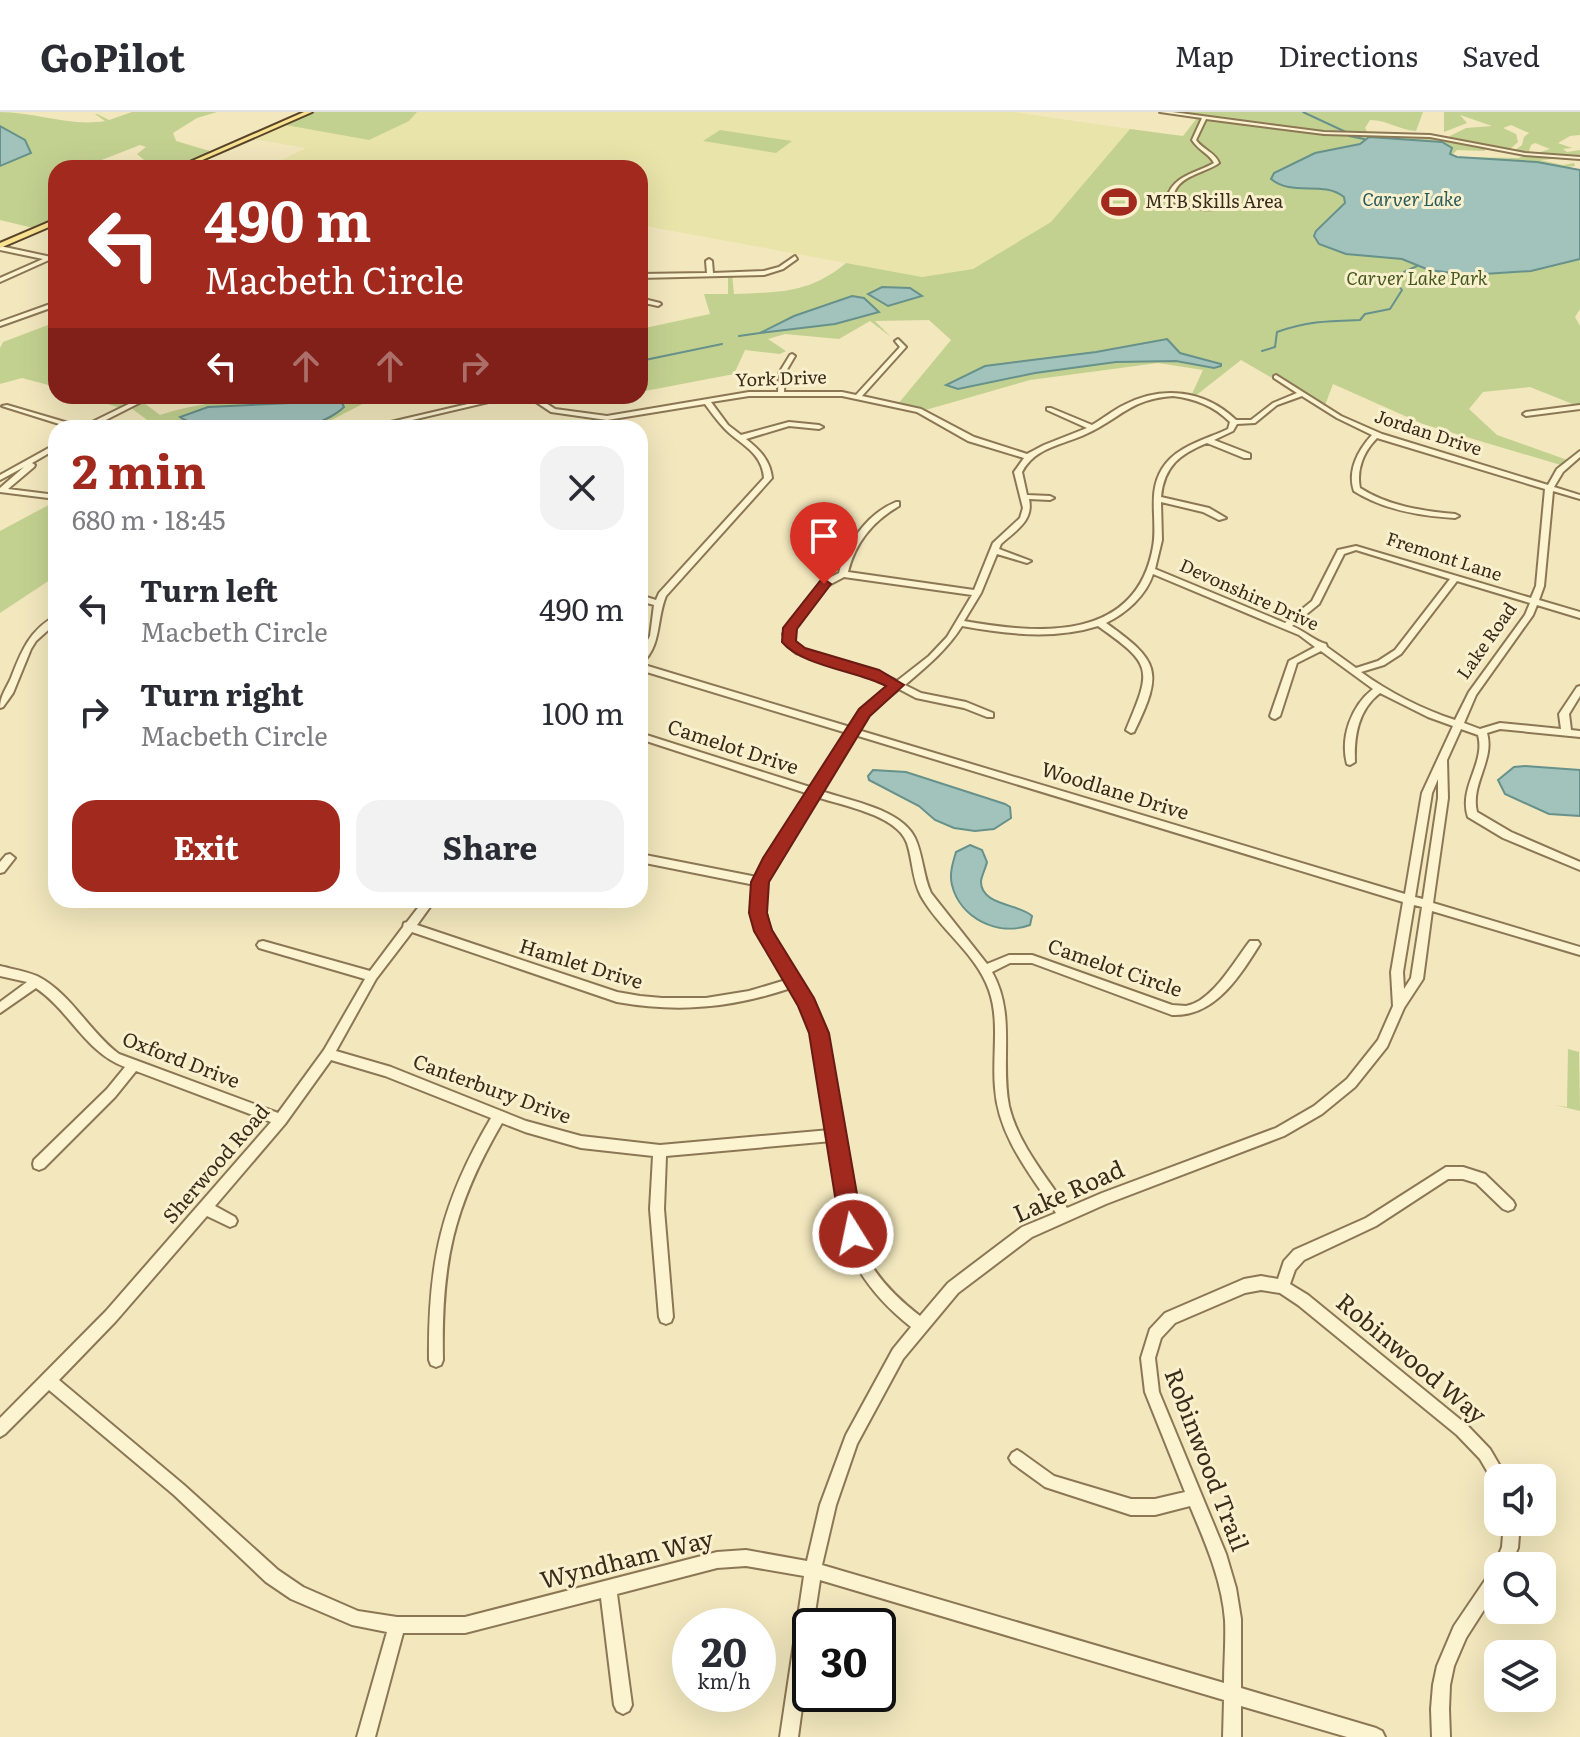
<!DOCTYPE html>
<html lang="en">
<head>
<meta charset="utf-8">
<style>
	:root { --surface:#fff; --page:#f2f2f3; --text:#2b2b33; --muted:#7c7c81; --line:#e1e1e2; --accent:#a1291e }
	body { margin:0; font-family:Literata,serif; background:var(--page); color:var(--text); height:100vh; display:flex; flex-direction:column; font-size:30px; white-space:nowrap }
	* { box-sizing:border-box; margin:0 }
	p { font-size:26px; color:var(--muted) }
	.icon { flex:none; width:44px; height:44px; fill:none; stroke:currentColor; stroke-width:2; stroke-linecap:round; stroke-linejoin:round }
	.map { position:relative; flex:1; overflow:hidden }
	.panel { position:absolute; left:48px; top:308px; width:600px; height:488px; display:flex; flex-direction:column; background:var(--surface); border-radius:24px; box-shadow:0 8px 32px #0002 }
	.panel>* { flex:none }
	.banner { position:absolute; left:48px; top:48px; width:600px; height:244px; border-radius:24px; box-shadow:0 8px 32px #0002; background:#a1291e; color:#fff; overflow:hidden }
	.buttons { position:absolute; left:1484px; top:1352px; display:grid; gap:16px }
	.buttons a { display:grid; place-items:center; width:72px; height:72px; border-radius:16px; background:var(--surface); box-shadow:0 8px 32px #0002; font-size:40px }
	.speed { position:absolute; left:672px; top:1496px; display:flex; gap:16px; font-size:40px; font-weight:700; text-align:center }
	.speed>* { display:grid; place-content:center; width:104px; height:104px; border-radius:50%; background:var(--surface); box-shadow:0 8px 32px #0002; line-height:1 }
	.speed small { font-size:20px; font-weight:400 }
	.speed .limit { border:4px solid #111; border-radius:12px; background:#fff; color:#111 }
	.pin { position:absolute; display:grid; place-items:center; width:68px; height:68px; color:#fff; margin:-82px -34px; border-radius:50% 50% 50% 0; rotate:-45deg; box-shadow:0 0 8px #0007 }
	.pin .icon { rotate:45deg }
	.me { position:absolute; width:88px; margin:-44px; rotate:350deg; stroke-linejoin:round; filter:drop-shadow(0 0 6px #0008) }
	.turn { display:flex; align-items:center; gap:28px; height:168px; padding:0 24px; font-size:36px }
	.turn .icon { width:104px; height:104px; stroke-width:2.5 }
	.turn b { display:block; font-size:56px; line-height:68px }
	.lanes { display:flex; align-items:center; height:76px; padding:0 24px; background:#0003; justify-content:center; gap:40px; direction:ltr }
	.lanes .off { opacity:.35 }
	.round { display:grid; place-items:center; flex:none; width:84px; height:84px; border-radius:24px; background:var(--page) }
	.overview { display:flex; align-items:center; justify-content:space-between; height:136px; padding:0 24px }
	h1 { font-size:48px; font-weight:700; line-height:60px; color:var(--accent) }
	.cta { display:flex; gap:16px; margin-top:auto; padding:16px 24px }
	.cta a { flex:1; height:92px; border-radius:24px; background:var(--accent); color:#fff; font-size:32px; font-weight:700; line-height:92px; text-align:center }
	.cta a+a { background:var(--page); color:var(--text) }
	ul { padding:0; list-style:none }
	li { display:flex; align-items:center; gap:24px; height:104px; padding:0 24px }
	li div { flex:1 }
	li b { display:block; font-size:30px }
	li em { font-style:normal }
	header { display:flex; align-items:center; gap:48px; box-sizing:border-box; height:112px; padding:0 40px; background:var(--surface); border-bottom:2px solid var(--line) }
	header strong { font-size:38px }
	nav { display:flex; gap:44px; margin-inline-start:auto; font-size:28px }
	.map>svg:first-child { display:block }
	.farmland { fill:#e9e4a9 }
	.green { fill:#c3d190 }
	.water { fill:#a1c3bc; stroke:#67918b; stroke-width:2 }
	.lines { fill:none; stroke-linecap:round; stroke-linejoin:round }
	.stream { stroke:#67918b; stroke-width:2 }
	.minor-casing { stroke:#8c7754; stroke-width:4 }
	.major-casing { stroke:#594429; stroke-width:4 }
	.minor { fill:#fcf3d1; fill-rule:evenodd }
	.major { fill:#fae390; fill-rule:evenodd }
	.route { fill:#a1291e; stroke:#691b14; stroke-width:2 }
	.labels { text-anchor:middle; stroke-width:6; stroke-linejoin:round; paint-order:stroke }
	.far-water-label { font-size:18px; font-style:italic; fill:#28595b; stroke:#f9f0cd }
	.far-poi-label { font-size:18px; fill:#392c1a; stroke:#f9f0cd; text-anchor:start }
	.far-park-label { font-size:18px; font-style:italic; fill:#44581f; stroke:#f9f0cd }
	.far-street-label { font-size:18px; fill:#392c1a; stroke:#f9f0cd }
	.street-label { font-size:20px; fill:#392c1a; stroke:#f9f0cd }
	.near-street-label { font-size:24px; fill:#392c1a; stroke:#f9f0cd }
</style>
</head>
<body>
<header>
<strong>GoPilot</strong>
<nav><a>Map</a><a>Directions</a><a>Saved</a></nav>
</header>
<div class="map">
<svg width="1580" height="1625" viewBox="0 0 1580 1625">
	<rect width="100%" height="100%" fill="#f2e7bd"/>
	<path class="farmland" d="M417 0H1012L1130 17 1051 110 973 157 922 165 640 113V56H470L428 49 413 56H326L282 48 306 36 249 26 280 12 409 9Z"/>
	<path class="green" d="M0 0C35 0 70 15 105 9L95 2H97L109 8 132 0H217L197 6 173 21 176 29 213 40 174 56H135L144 48 137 42 146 35 140 33 94 51 105 56H56V84L50 88 56 91V106L33 116 0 108Z
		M309 0H417L409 9 369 28 280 12Z
		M1174 0H1423L1416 19C1398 18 1388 8 1370 8L1365 16 1369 22 1300 17Z
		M1444 0H1580V23L1570 24 1558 31 1572 36 1563 37 1567 40 1580 38V45L1534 42 1550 37 1535 31 1531 33 1528 42 1514 39 1522 33 1524 25 1529 21 1511 13 1503 16 1516 22 1518 30 1509 38 1446 26 1466 16 1492 14 1460 3 1467 11 1444 20Z
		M1197 6 1316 21 1379 24 1378 27 1367 26 1452 36 1442 30 1388 28 1400 27 1401 24 1428 25 1487 36 1484 39 1457 38 1452 43 1457 45 1519 46 1524 43 1565 46 1540 48 1563 53 1574 51 1575 54 1568 55 1580 58V197L1575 205 1580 214V295L1530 275 1483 280 1469 297 1497 323 1570 349 1564 354 1423 312 1333 272 1324 296 1241 248 1194 285 1191 284 1203 258 1158 251 1030 268 922 299 898 292 951 228 929 208 875 209 891 225 870 209 839 227 785 222 768 227 786 239 780 242 745 238 734 262 640 280V217L710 202 704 182H728V162H732L734 182C779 180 809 182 846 151L922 165 973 157 1051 110 1130 17 1183 24Z
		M720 18 792 29 776 41 703 29Z
		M56 210V275L22 266 0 272V236L3 230Z
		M84 284H150L140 288 160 303C228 281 307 284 378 284L316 316H158L127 293 120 296Z
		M56 389V464L0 501V419Z
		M1568 937 1579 940 1580 999 1555 993 1567 995Z"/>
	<path class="water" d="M0 14 25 28 31 41 0 54Z
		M1369 25 1442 30 1452 36 1450 42 1457 45 1537 50 1580 58V147L1531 159 1468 163 1429 158 1402 147 1346 142 1319 132 1314 124 1316 119 1345 91 1344 85C1322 68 1293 85 1271 67L1274 61 1315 41 1360 32Z
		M882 175 910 176 922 184 888 194 868 182Z
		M852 184 864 186 879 200 835 212 760 221 794 204Z
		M1167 227 1180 241 1221 252V254L1214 256 1176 249 1116 250 1035 261 958 277 946 273 985 254 1096 240Z
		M331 289 342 291 344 295C335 304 317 312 305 315 284 320 194 317 180 305L208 295Z
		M1525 654 1580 658V704L1549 702 1505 682 1498 668 1514 655Z
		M873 658 906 660 1005 692 1010 695 1011 706 994 717 975 719 954 716 935 708 919 694 869 668 868 664Z
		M970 733 982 738 987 750C986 755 982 763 981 769 980 794 1021 792 1032 804L1030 813C998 825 960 806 952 773 949 762 953 750 956 740Z"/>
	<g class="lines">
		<path class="stream" d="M1303 0 1348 21
			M1349 24 1364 27
			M1404 160 1417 154
			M739 224 760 221
			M1262 239 1275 235 1277 220C1308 209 1328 209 1360 208L1365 202 1390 197 1402 178 1399 174
			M640 249 722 232"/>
		<g class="minor-casing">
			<path id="minor" d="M1160 0H1172L1324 20 1430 23 1525 41 1580 45V47L1525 43 1430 25 1324 22 1206 7 1196 28C1203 38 1215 40 1219 51 1204 62 1177 63 1173 85 1192 98 1214 93 1236 91L1239 93C1217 99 1186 100 1167 86 1173 63 1197 61 1214 51 1210 42 1199 39 1192 28L1202 6Z
				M0 134 56 146V150L49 148 0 170V166L43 147 0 138Z
				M795 144 797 147 783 157 764 163 640 166V162L707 161 706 149 709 147 712 149 713 161 764 159 779 155Z
				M640 186 660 191 661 192 658 194 640 190Z
				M56 190V194L0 214V210Z
				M898 227 906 235 862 284 921 297 974 325 1027 342 1044 333 1087 316 1047 298V296H1051L1092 313C1103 307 1113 298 1124 293 1162 273 1205 278 1236 308H1251L1273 291 1297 281 1274 266V264L1276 263 1341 304 1382 322 1548 373 1557 357 1580 339V345L1563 360 1554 375 1580 383V387L1553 379 1544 474 1539 488 1580 500V506L1537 493 1533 503 1476 583 1464 611 1480 617 1500 611 1561 617 1559 602 1577 575 1580 574V584L1569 602 1571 618 1580 619V625L1500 617 1487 621C1495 648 1470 672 1477 700L1511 720 1580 750V758L1503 726 1468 705C1458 675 1486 651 1478 623L1461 617 1447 648 1448 686 1433 791 1580 835V843L1432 799 1423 867 1404 896 1387 935 1355 975 1322 1002 1284 1024 1106 1092 1032 1125 958 1181 903 1247 857 1332 836 1393 822 1453 1224 1571C1224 1550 1226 1529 1225 1508 1222 1468 1205 1430 1190 1394L1155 1403H1131L1045 1375 1012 1351 1009 1346 1012 1341 1017 1338 1022 1341 1054 1364 1131 1387H1155L1185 1380 1145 1280 1141 1246 1150 1217 1165 1201 1244 1167 1261 1164 1278 1167 1284 1149 1294 1138 1366 1106 1446 1055H1463L1485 1062 1513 1089 1515 1093 1513 1097 1508 1099 1503 1097 1476 1071 1463 1067H1448L1376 1114 1304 1148 1295 1158 1290 1172 1308 1183 1467 1313 1490 1337 1507 1366H1498V1373L1494 1371 1480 1347 1457 1323 1298 1193 1280 1181 1261 1178 1245 1181 1175 1211 1161 1226 1155 1246 1159 1280 1226 1442 1236 1476 1241 1507V1576L1376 1616 1382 1619 1385 1625H1347L1241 1594V1625H1223L1224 1588 820 1468 813 1514H810V1537L798 1625H780L804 1464 746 1454 717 1456 617 1482 632 1593 629 1599 623 1602 617 1599 614 1593 601 1486 465 1521H403L375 1625H357L387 1520 352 1513 291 1487 266 1470 174 1383 49 1278 5 1322 0 1325V1306L106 1199 271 1010 136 959 115 985 44 1056 39 1058 34 1056 33 1052 34 1048 107 977 125 955C85 940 70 899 36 876L0 901V890L27 870 0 864V854C12 857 25 859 37 864 71 881 89 920 119 942L278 1001 324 938 365 867 259 836 257 833 259 830 263 829 370 859 403 815 404 811 407 810 424 788H435L417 813 617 880 640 884 662 886H706L749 879 786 868C767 836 753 811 755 773L640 750V742L757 765 809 682 640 627V621L813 676 847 621 640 558V544L650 524 654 493 640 489V483L656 488 659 481 764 366C762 340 741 333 725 317 717 309 711 300 705 292L607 308 551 300 527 284H535L555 297 607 304 749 280H778L779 261 790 243 792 242 795 244 785 261 784 280H842L856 283 900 235 895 229ZM749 284H842L917 300 968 329 1024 346 1014 360 1023 396 1020 406 993 431 974 478 848 460C855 431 873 409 899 394V390H896C867 402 847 431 839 461L821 470 783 522 786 532 796 541 871 563 892 574 861 599 850 615 641 552C662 534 656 508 666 484L772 366C770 348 760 338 746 327L789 314 819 317 823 315 819 313 789 310 741 323 728 313 711 290ZM1173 284C1196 287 1214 294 1230 310L1228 317C1205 328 1176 334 1162 357 1147 381 1158 409 1153 435 1136 531 1038 522 964 509L981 481 997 442 1027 451 1031 449 999 437 1001 432C1015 419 1034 409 1029 387L1050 388 1054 386 1050 384 1027 383 1022 360C1035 335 1063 333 1086 322 1121 306 1130 287 1173 284ZM1302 284 1337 306 1372 323C1358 338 1347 359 1354 379 1384 398 1420 404 1455 406L1459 404 1455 402C1422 399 1388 394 1360 376 1356 357 1364 339 1377 326L1545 377 1536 474 1531 486 1356 434 1338 438 1312 489 1285 511 1155 457 1162 428 1161 390 1203 400 1219 408 1226 406 1209 396 1161 385C1164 354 1180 342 1207 331L1244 346H1250V342L1214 328 1233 319 1237 312 1255 311 1277 293ZM1356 438 1450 467 1395 538 1378 549 1356 556 1327 535 1326 532C1315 529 1304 519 1292 514L1319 492 1344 442ZM1153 462 1299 523 1315 535 1289 549 1270 604 1272 606 1275 607 1280 604 1297 551 1321 539 1373 577C1351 594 1340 626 1347 652L1350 653 1355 650C1354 624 1358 598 1380 581L1428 605 1453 614 1422 681 1405 782 858 618 867 603 899 577 916 586 964 596 987 605H993V601L966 590 921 581 905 573C926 555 947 538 962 514 1007 522 1053 528 1098 514 1153 553 1152 556 1126 618L1131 621 1134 620C1164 559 1159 549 1106 511 1126 501 1146 484 1153 462ZM844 465 972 483 947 525 929 544 897 569 877 559 802 537 793 529 791 522 827 474ZM1457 469 1530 491 1525 503 1469 580 1455 608C1422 597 1390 581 1361 560L1384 553 1401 542ZM855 623 1403 790 1391 860 1393 894 1378 928 1347 967 1314 994 1276 1016 1102 1081 1067 1096C1046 1064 1018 1032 1009 994 1000 948 1016 902 992 860L1010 851H1032L1172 903C1215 905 1239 865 1260 832L1258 829H1250C1235 848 1212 890 1186 894 1181 894 1177 893 1172 893L1032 843H1009L987 852 931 781C923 764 923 743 915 726 901 697 850 689 821 679ZM1438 667V686L1423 787 1415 785 1432 681ZM817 685C844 694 897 703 907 731 913 749 912 767 921 784 940 818 976 841 989 878 1000 909 992 943 995 976 998 1024 1030 1062 1056 1101L1022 1115 948 1171 920 1204C898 1187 878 1168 865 1142L825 921 816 898 775 829 768 811 764 791 765 770ZM1414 793 1422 795 1411 866 1404 877 1403 860ZM412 820 617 890C679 901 731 896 791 876L806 902 813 921 830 1018 660 1033 581 1024 526 1009 391 955 336 939 376 867ZM331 948 385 964 491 1006C441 1091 428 1150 429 1248L431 1253 436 1255 441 1253 443 1248C441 1151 453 1095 502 1011L525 1020 581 1036 653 1044 650 1097 659 1205 661 1210 666 1212 671 1210 673 1205 664 1097 666 1044 832 1029 851 1143C865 1173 886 1195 911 1215L893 1237 846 1323 820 1393 807 1449 746 1438 717 1440 465 1505H397L358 1499 303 1475 278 1458 184 1373 59 1268 116 1209 207 1104 230 1115 235 1113 237 1109 235 1105 215 1094 285 1012Z
				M145 284H153L90 316H72L2 294 7 293 82 315Z
				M502 284H514L378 316H365Z
				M1580 293V297L1526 304 1523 302 1526 300Z
				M56 332V337L32 351 35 353 34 355 8 377 56 383V387L0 380V376L24 355 0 368V363Z
				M56 504V511L36 529 31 537 13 581 3 595 0 596C0 584 6 577 11 566 21 540 30 517 56 504Z
				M10 742 15 746 4 760 0 761V750L6 743Z
				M1504 1410H1520L1518 1436 1510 1454H1498V1476L1466 1526 1454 1554 1450 1573 1449 1597 1450 1625H1432L1431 1597 1433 1573 1437 1554 1454 1514 1494 1455 1502 1435Z"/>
		</g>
		<g class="major-casing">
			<path id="major" d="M304 0H312L184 56H176Z
				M56 107V112L0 136V131Z"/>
		</g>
		<use href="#minor" class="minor"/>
		<use href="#major" class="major"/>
	</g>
	<path class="route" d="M824 467 831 472 797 517 796 529 805 536 879 558 904 573 870 604 769 770 767 801 772 818 814 886 829 921 864 1122 860 1130 853 1133 845 1130 841 1122 809 921 798 894 754 819 749 801 751 770 763 746 859 597 886 574C857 559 802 554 782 530L783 516 820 469Z"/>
	<defs>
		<g id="stadium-bare" transform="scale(2.76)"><path d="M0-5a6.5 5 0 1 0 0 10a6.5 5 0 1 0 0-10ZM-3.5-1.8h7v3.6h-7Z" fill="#a1291e" stroke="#f9f0cd" stroke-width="2.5" paint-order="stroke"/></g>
	</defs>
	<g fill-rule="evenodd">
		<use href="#stadium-bare" x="1119" y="90"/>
	</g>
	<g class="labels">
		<g class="far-water-label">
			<text x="1412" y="94">Carver Lake</text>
		</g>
		<g class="far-poi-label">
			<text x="1145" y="96">MTB Skills Area</text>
		</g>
		<g class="far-park-label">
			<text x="1417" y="173">Carver Lake Park</text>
		</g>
		<g class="far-street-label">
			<text transform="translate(781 267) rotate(-2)" y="6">York Drive</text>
			<text transform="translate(1428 321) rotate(18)" y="6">Jordan Drive</text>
			<text transform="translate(1444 445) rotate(18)" y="6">Fremont Lane</text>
			<text transform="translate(1249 483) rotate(24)" y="6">Devonshire Drive</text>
			<text transform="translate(1487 529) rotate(-55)" y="6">Lake Road</text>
		</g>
		<g class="street-label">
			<text transform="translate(733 635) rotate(18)" y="7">Camelot Drive</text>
			<text transform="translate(1115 679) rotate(17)" y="7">Woodlane Drive</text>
			<text transform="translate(581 852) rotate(17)" y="7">Hamlet Drive</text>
			<text transform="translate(1115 856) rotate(19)" y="7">Camelot Circle</text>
			<text transform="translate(181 948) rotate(21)" y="7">Oxford Drive</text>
			<text transform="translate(492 977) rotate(20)" y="7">Canterbury Drive</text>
			<text transform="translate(216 1052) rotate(-49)" y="7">Sherwood Road</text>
		</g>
		<g class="near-street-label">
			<text transform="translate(1069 1080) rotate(-24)" y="8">Lake Road</text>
			<text transform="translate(1411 1247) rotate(40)" y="8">Robinwood Way</text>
			<text transform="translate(1206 1348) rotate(69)" y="8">Robinwood Trail</text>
			<text transform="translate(627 1448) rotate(-14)" y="8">Wyndham Way</text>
		</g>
	</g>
</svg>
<div class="buttons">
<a><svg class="icon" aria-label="sound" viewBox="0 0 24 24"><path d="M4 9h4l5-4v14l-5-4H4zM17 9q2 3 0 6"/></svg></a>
<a><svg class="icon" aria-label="search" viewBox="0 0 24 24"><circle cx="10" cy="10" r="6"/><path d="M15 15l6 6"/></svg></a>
<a><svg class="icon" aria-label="layers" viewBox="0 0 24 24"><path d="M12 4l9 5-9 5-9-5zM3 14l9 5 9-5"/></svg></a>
</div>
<div class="speed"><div>20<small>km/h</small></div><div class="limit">30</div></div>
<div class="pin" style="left:824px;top:472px;background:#d93025"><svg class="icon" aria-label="arrive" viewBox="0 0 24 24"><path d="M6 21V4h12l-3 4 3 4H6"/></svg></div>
<svg class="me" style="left:853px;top:1122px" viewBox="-20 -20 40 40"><circle r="17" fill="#a1291e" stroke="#fff" stroke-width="3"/><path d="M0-11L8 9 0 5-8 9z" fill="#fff"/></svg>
<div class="banner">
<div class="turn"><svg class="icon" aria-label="left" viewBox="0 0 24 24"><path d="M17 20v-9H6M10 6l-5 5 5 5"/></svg><div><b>490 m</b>Macbeth Circle</div></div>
<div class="lanes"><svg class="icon" aria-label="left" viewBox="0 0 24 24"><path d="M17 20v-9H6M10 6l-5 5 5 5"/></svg><svg class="icon off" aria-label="ahead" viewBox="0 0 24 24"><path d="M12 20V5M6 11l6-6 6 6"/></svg><svg class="icon off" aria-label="ahead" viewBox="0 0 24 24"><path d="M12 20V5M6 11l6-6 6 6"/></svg><svg class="icon off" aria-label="right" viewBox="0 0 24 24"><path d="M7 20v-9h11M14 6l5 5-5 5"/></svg></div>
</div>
<section class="panel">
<div class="overview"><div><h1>2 min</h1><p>680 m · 18:45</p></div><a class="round"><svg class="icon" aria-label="close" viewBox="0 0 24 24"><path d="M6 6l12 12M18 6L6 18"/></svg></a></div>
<ul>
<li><svg class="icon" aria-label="left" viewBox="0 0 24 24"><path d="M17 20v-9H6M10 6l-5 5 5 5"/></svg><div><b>Turn left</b><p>Macbeth Circle</p></div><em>490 m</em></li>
<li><svg class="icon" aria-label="right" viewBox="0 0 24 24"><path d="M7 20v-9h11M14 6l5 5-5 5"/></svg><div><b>Turn right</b><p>Macbeth Circle</p></div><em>100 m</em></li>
</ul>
<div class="cta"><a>Exit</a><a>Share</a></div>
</section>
</div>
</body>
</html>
